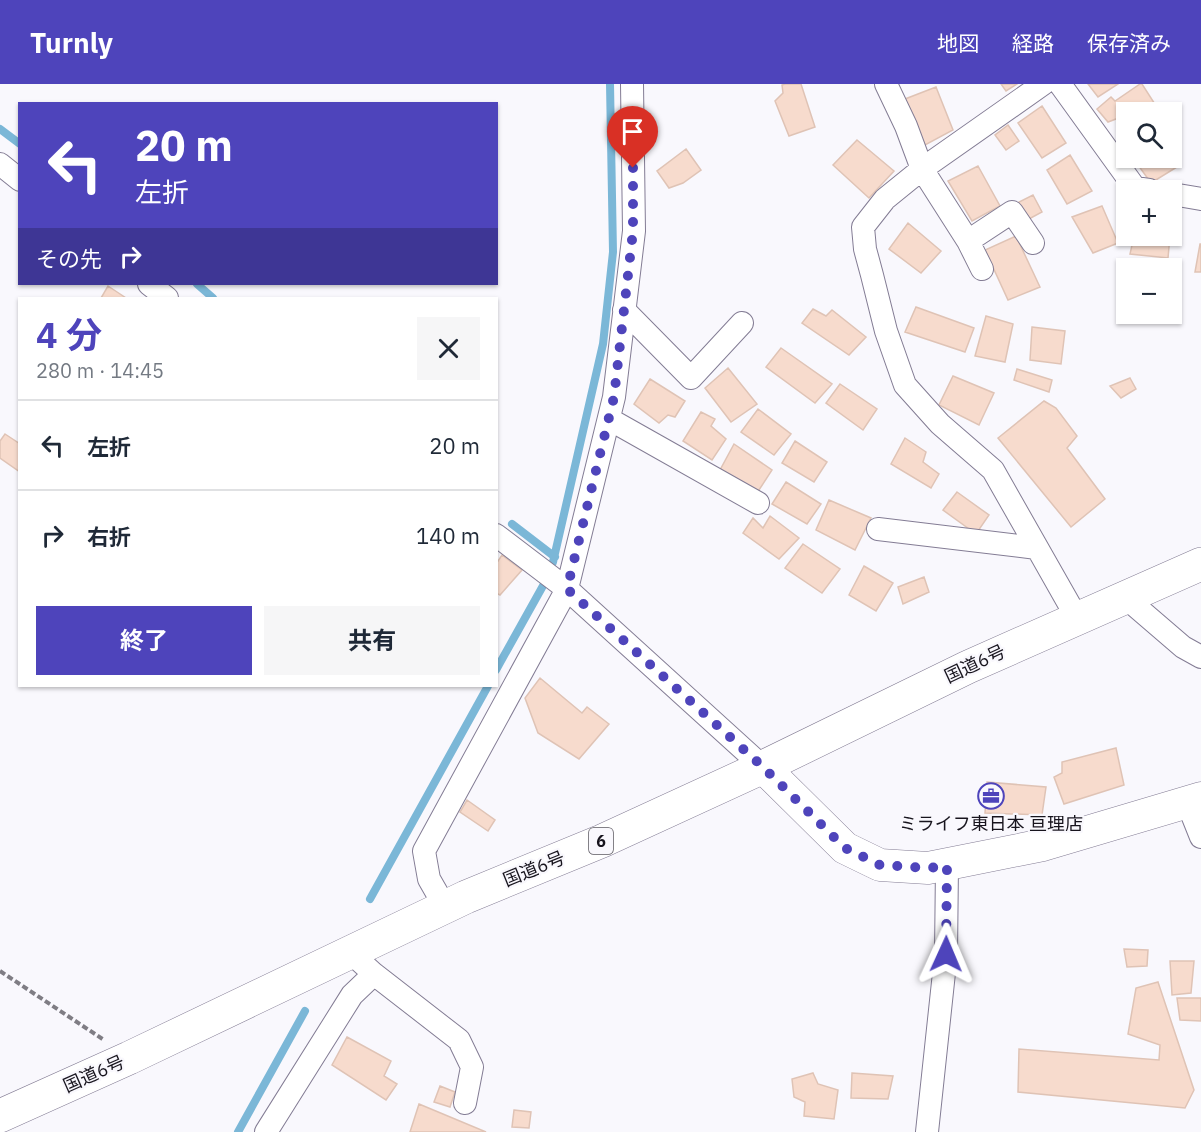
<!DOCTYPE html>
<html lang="ja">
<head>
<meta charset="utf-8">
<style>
	:root { --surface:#fff; --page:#f6f6f7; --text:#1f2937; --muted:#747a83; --line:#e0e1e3; --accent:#4e44bb }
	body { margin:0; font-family:"IBM Plex Sans","Noto Sans JP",sans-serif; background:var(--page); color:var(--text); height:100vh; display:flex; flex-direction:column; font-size:22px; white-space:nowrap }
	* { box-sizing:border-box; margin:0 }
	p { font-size:20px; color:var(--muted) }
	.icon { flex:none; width:33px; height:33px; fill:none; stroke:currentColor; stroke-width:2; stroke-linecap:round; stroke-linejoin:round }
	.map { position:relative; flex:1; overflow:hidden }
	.side { position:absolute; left:18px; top:213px; width:480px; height:390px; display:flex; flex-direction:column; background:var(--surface); border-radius:0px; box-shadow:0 2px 4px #0004 }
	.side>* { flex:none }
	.banner { position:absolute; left:18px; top:18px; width:480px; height:183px; border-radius:0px; box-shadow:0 2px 4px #0004; background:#4e44bb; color:#fff; overflow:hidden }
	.tools { position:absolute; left:1116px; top:18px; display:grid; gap:12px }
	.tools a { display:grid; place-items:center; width:66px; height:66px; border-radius:0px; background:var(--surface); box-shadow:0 2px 4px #0004; font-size:30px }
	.pin { position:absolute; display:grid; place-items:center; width:51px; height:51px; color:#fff; margin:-62px -26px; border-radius:50% 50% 50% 0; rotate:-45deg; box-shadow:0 0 6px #0007 }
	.pin .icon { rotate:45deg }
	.me { position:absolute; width:66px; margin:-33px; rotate:1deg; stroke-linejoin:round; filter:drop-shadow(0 0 4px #0008) }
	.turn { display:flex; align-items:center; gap:21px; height:126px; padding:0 18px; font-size:27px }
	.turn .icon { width:78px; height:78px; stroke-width:2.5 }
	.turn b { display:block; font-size:42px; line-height:51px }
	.then { display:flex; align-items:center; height:57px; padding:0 18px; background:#0003; gap:12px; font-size:22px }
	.round { display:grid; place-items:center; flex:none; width:63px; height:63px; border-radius:0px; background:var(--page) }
	.head { display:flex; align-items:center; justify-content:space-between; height:102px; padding:0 18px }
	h1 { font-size:36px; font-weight:700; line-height:45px; color:var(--accent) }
	.button { display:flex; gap:12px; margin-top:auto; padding:12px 18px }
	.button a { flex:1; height:69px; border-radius:0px; background:var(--accent); color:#fff; font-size:24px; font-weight:700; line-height:69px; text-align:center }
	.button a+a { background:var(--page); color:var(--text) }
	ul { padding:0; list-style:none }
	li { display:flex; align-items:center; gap:18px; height:90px; padding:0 18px; border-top:2px solid var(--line) }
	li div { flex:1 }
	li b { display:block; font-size:22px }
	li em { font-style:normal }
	header { display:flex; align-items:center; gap:36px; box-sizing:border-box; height:84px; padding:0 30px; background:var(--accent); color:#fff }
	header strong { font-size:28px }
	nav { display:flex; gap:33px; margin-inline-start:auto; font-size:21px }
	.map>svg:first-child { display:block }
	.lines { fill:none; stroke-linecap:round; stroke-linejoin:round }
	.stream { stroke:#7bb7d7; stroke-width:8 }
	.building { fill:#f7dbcd; stroke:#dfc3b5; stroke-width:1.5 }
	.street-casing { stroke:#837c94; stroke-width:24 }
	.secondary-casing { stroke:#837c94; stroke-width:33 }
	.highway-casing { stroke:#837c94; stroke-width:34 }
	.path { stroke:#7f7d84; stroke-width:4; stroke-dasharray:6 3; stroke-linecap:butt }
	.street { stroke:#fff; stroke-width:22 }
	.secondary { stroke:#fff; stroke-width:32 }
	.highway { stroke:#fff; stroke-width:33 }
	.route { stroke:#4e44bb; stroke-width:10; stroke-dasharray:0 18 }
	.labels { text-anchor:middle; stroke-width:4.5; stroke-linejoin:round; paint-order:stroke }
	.shield { fill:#f9f8fd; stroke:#5b5860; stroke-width:1.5 }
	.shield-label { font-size:16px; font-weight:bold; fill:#17141d }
	.street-label { font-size:18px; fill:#17141d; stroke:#f9f8fd }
	.poi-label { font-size:18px; fill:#17141d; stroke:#f9f8fd }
</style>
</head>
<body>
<header>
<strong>Turnly</strong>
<nav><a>地図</a><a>経路</a><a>保存済み</a></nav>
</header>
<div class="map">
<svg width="1201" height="1048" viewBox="0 0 1201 1048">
	<rect width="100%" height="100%" fill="#f9f8fd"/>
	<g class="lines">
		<path class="stream" d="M0 45 20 60
			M197 200 213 214
			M512 440 555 473
			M553 478 603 260 613 168 610 0
			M496 586 544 500
			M370 815 488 602
			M238 1048 305 927"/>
	</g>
	<path class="building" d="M785 0H801L815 43 789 52 775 17 783 9 782 1Z
		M1001 0H1017L1006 7Z
		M1088 0H1118L1098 13Z
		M1140 0H1142L1160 28H1126V47L1116 35 1108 38 1097 25 1111 13 1115 17Z
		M936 3 953 46 925 61 905 15Z
		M1042 22 1066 59 1042 74 1018 39Z
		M1008 41 1019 57 1006 66 995 51Z
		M857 56 894 87 869 114 833 81Z
		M686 65 701 86 683 99 669 104 657 87Z
		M1070 71 1092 107 1067 120 1047 86Z
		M1133 74H1171L1177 83 1151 99Z
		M978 82 1000 122 972 137 948 97Z
		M1033 111 1042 128 1029 135 1017 119Z
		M1102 122 1118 159 1093 169 1072 133Z
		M908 139 941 167 921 189 889 165Z
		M1016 152 1040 203 1008 216 985 166Z
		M1134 152H1170L1168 174 1130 170Z
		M1200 160H1201V188H1195Z
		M108 202 126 214H101Z
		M916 223 974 244 965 268 905 248Z
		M813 225 826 232 832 226 866 253 849 271 802 239Z
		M986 232 1013 240 1005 278 975 272Z
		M1032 243 1065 247 1061 280 1030 276Z
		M781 264 832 300 815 319 766 283Z
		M728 284 757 320 731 338 705 304Z
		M1017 285 1052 296 1049 308 1014 296Z
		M953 292 994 309 979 341 939 321Z
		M1130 294 1136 305 1121 314 1110 302Z
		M650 295 685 317 675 333 668 331 659 339 634 320Z
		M840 300 877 325 863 346 826 319Z
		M1044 317 1056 324 1077 352 1067 364 1105 415 1071 443 998 354Z
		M758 325 791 350 774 371 741 348Z
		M701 328 715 335 711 342 726 355 712 376 683 357Z
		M5 350 20 360V388L0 374V357Z
		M905 354 926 368 923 378 939 390 931 404 891 380Z
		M795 357 827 378 814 398 782 379Z
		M734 360 772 386 757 409 720 386Z
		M786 398 821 420 807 440 772 420Z
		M957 408 989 431 976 450 943 426Z
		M829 416 871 434 855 466 816 446Z
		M770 432 799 454 779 475 743 449 753 434 763 444Z
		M803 460 840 485 822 509 785 484Z
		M502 471 522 486 500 511 496 509V480Z
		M864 482 893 499 876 527 849 511Z
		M924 493 929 508 903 520 898 503Z
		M540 594 582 629 587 623 609 640 579 675 538 649 525 614Z
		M1116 664 1124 701 1064 720 1054 693 1062 689V678Z
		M987 698 1046 703 1042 731 985 729Z
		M467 716 495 736 488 747 460 728Z
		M1124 865 1148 866 1147 882 1127 883Z
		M1170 877H1194L1191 909 1172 911Z
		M1158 898 1194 1006 1185 1024 1018 1008 1019 965 1159 976 1160 961 1128 950 1136 904Z
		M1177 914H1201V937L1180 936Z
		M347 953 391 977 384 992 397 1000 386 1016 332 981Z
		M813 989 818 1000 838 1006 834 1035 804 1032 805 1018 794 1013 792 995Z
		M852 989 893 992 888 1015 851 1014Z
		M440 1002 455 1008 450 1023 434 1018Z
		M419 1020 486 1048H410Z
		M514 1026 531 1028 529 1044 512 1043Z"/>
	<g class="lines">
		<g class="street-casing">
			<path id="street" d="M886 0 906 42 922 85 968 157 982 185
				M1043 0 922 85 885 115 863 143 865 165 872 191 886 247 905 301 940 340 993 386 1077 534
				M1060 0 1135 104 1149 106
				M0 80 20 96
				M1172 110 1201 115
				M968 157 1012 128 1033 159
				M149 200 167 214
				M624 226 691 294 742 239
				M609 335 758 419
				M878 445 1037 464
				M496 451 567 505 763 683
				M1126 514 1183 563 1201 573
				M1187 718 1201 753
				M445 823 429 795 424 767 567 505 614 313 634 147 632 0
				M351 869 374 890 459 956 472 983 465 1019
				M266 1048 352 911 374 890
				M927 1048 946 870 947 781"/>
		</g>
		<g class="secondary-casing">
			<path id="secondary" d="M763 683 845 764 880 781 928 784 1043 761 1201 714"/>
		</g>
		<g class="highway-casing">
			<path id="highway" d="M0 1032 129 974 466 813 602 757 763 683 968 583 1201 480"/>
		</g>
		<path class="path" d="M0 887 104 956"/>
		<use href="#street" class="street"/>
		<use href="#secondary" class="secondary"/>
		<use href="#highway" class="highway"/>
	</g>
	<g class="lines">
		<path class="route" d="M633 84V147L614 313 567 505 763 683 845 764 880 781 928 784 947 782 946 870"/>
	</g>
	<defs>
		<g id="office-ring" transform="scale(1.35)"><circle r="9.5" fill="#f9f8fd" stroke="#4e44bb" stroke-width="1.5"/><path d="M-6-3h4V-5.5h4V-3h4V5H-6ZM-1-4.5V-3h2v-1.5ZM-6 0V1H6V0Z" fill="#4e44bb"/></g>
	</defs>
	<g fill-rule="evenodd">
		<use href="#office-ring" x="991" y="712"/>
	</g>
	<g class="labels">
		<rect class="shield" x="589" y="744" width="24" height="26" rx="4.5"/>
		<g class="shield-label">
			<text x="601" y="763">6</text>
		</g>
		<g class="street-label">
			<text transform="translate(975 580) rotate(-25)" y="6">国道6号</text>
			<text transform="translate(534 785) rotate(-22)" y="6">国道6号</text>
			<text transform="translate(94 990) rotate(-24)" y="6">国道6号</text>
		</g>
		<g class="poi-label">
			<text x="991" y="746">ミライフ東日本 亘理店</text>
		</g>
	</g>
</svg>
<div class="tools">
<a><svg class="icon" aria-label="search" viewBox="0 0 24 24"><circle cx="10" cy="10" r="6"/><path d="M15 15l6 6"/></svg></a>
<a>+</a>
<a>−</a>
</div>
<div class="pin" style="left:633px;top:84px;background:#d93025"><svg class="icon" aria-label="arrive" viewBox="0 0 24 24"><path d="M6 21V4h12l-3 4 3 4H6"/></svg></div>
<svg class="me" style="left:946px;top:870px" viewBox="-20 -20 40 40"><path d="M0-17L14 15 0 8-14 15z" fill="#4e44bb" stroke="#fff" stroke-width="4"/></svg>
<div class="banner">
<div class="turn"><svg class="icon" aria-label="left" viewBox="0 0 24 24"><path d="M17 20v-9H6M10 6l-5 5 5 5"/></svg><div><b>20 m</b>左折</div></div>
<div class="then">その先<svg class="icon" aria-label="right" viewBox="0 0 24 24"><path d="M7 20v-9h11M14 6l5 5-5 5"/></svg></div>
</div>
<section class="side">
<div class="head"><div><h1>4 分</h1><p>280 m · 14:45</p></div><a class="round"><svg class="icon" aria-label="close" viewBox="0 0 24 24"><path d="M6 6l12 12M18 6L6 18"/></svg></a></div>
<ul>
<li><svg class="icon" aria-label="left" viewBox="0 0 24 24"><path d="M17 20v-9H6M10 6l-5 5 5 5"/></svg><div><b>左折</b></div><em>20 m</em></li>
<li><svg class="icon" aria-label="right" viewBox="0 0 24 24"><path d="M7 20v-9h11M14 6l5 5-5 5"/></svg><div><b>右折</b></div><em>140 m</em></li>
</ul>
<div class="button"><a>終了</a><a>共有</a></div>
</section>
</div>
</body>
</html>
